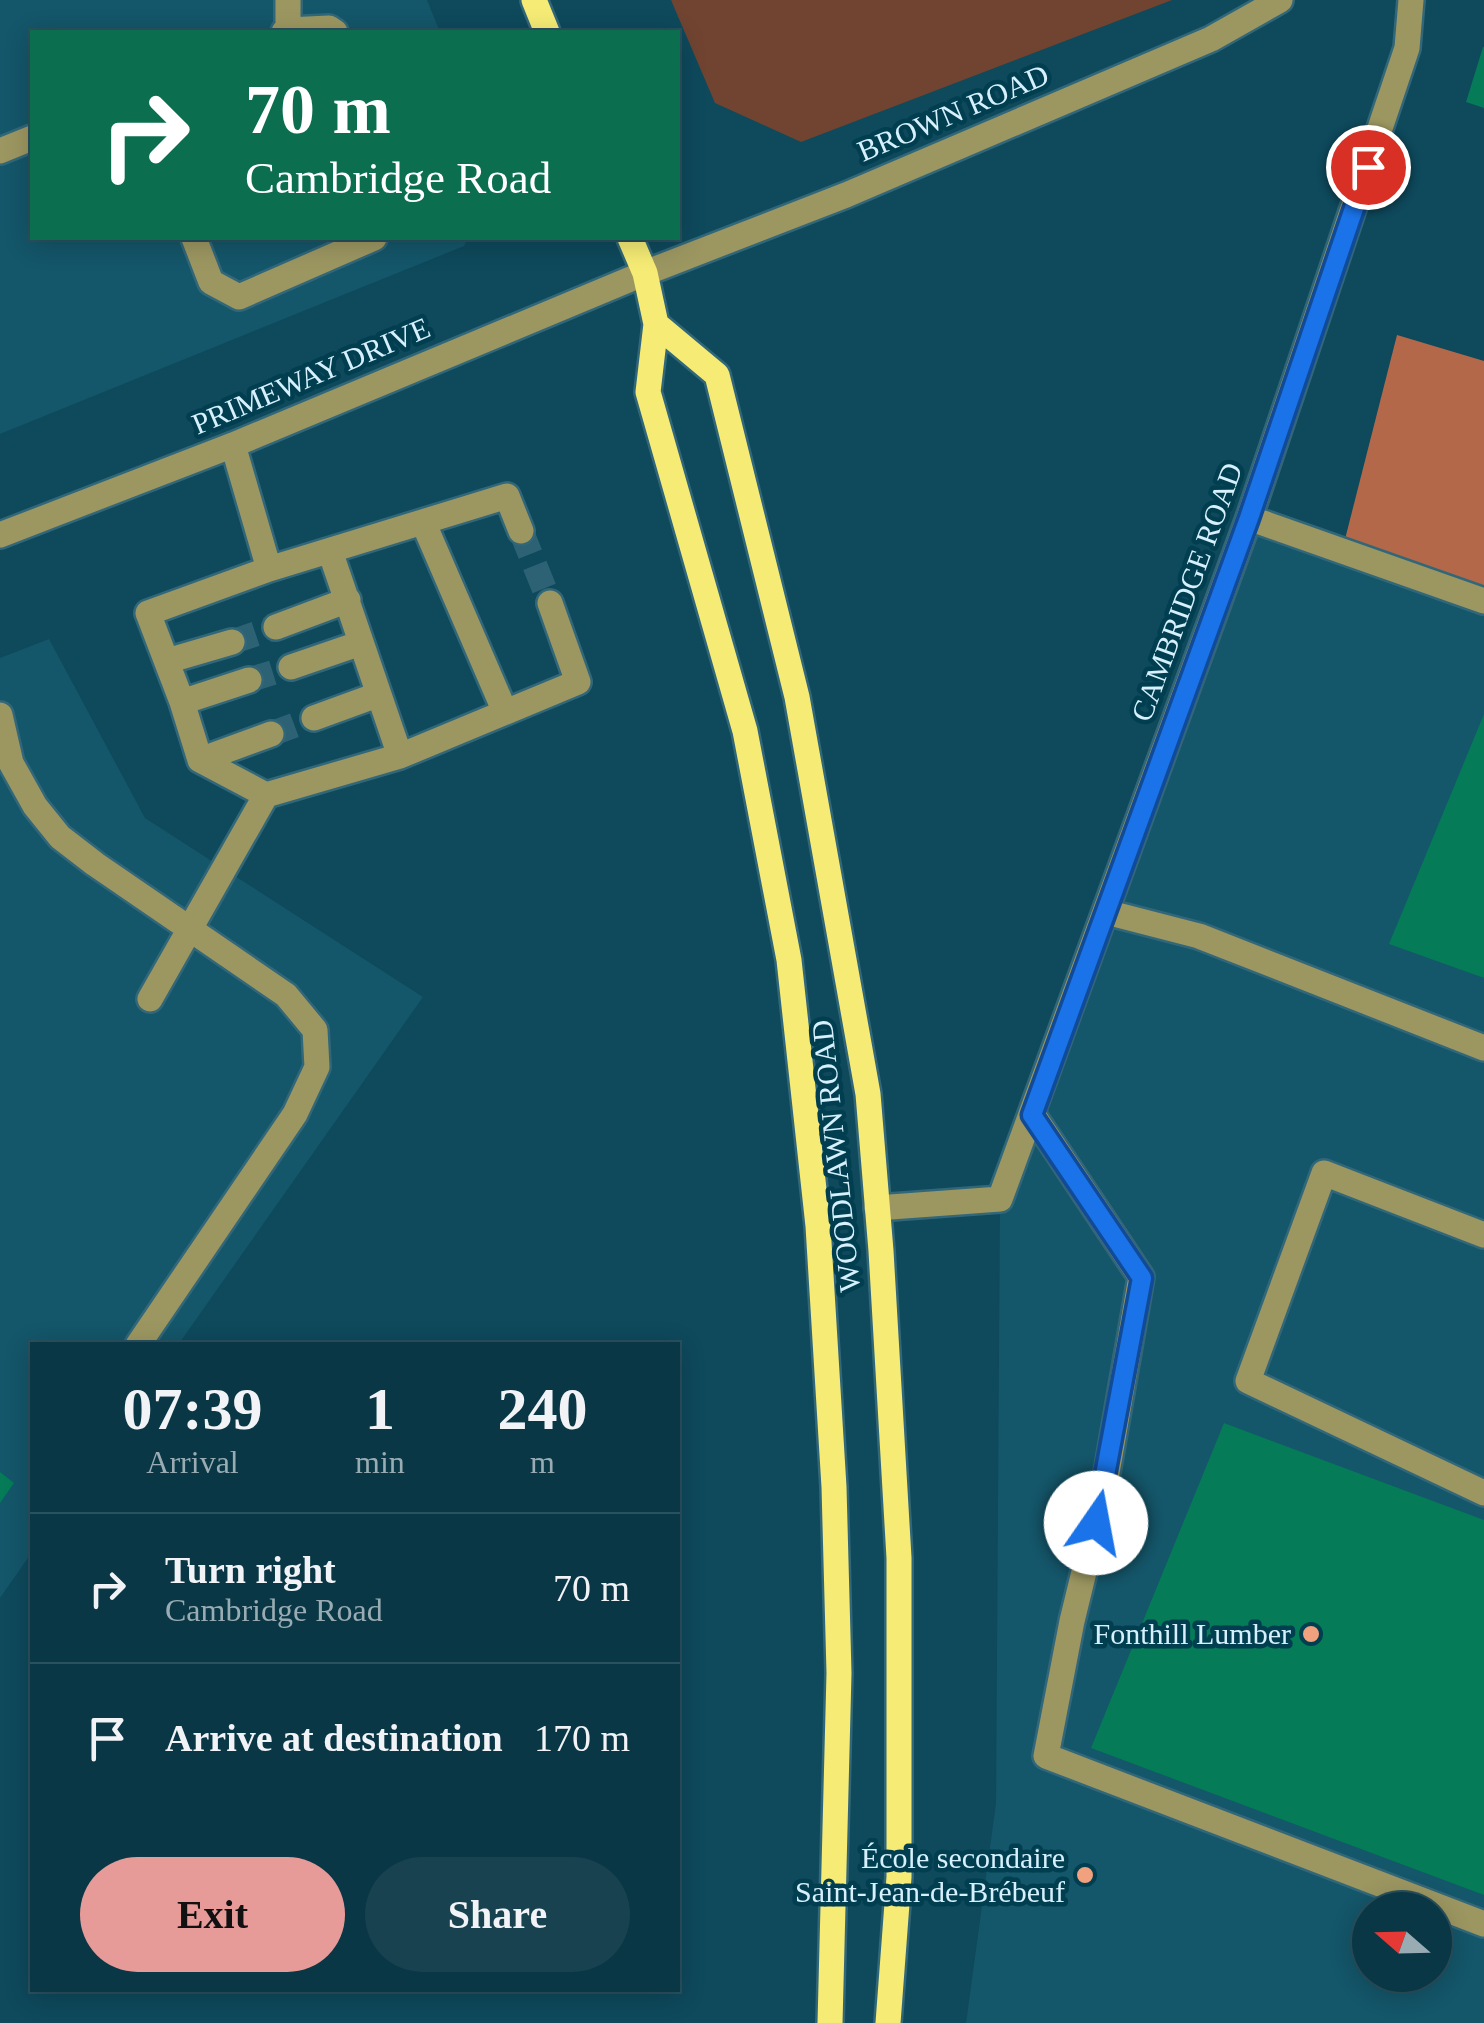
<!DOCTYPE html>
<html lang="en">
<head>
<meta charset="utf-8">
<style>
	:root { --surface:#0a3745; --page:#184250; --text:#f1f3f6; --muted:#99acb3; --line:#2a515e; --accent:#e69b98 }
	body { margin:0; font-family:Georgia,serif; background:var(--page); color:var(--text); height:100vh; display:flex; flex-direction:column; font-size:38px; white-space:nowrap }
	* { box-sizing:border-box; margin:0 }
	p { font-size:32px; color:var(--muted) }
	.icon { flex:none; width:55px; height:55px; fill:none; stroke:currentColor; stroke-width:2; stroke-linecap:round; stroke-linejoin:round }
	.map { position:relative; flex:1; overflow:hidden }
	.details { position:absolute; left:30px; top:1342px; width:650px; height:650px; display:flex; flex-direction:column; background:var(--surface); border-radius:0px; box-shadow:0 5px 25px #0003,0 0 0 2px var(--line) }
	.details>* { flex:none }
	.guide { position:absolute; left:30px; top:30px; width:650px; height:210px; border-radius:0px; box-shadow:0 5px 25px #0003,0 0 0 2px var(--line); background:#0b6e4f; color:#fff; overflow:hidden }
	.needle { width:65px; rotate:290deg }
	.buttons { position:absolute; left:1352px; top:1892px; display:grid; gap:20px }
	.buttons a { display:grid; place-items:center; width:100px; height:100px; border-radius:50%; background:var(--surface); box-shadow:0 5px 25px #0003,0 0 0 2px var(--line); font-size:50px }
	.pin { position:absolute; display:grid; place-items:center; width:85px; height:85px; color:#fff; margin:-42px; border:5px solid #fff; border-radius:50%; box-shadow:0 2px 10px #0007 }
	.me { position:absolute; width:110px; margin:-55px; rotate:12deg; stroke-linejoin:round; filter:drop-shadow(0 0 8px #0008) }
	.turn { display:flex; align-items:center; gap:35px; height:210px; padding:0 50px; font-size:45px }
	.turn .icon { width:130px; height:130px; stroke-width:2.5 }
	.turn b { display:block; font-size:70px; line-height:85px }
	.eta { display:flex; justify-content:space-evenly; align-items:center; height:170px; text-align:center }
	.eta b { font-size:60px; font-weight:600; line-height:70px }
	.primary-button { display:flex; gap:20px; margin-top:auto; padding:20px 50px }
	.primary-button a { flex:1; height:115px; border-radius:60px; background:var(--accent); color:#111; font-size:40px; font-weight:600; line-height:115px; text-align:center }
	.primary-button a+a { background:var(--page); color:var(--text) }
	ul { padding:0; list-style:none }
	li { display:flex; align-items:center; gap:30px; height:150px; padding:0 50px; border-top:2px solid var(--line) }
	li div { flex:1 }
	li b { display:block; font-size:38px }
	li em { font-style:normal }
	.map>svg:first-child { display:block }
	.built { fill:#14566a; fill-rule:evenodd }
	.green { fill:#704431 }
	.forest { fill:#b36949 }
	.building { fill:#057b57 }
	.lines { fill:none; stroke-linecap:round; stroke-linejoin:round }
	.minor-tunnel { stroke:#2c6274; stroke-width:25; stroke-dasharray:25 12; stroke-linecap:butt }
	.minor-casing { stroke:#326779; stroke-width:30 }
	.major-casing { stroke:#326779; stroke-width:30 }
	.minor { stroke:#9c9761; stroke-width:25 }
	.major { stroke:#f5eb75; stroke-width:25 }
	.route-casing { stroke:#114b97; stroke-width:25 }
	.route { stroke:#1a73e8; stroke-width:18 }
	.poi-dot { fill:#f1a17e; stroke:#003e50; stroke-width:4 }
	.labels { text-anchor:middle; stroke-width:9; stroke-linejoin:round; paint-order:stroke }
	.street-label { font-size:30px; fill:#d6f1fd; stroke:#003e50 }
	.poi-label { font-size:30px; fill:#d6f1fd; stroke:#003e50; text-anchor:end }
</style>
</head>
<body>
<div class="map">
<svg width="1484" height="2023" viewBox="0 0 1484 2023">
	<rect width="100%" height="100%" fill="#0e495c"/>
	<path class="built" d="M0 0H427L440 32H32V238H468L464 246 0 434Z
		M1249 518 1484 597V2023H966L996 1803 1000 1199ZM1370 1910H1435V1975H1370Z
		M49 639 145 818 423 997 178 1345H32V1552L0 1598V658Z"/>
	<path class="green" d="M671 0H1172L801 142 715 103Z"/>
	<path class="forest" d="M1397 335 1484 361V601L1342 551Z"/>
	<path class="building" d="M1483 47H1484V108L1466 102Z
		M1484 714V978L1389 944Z
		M1224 1423 1484 1520V1895L1091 1748Z
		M0 1472 14 1483 0 1503Z"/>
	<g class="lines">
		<path class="minor-tunnel" d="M521 531 550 603
			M232 642 276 627
			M249 680 291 667
			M271 734 314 718"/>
		<g class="minor-casing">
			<path id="minor" d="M288 30 329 28 335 32
				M284 32 288 30V0
				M0 151 32 138
				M194 238 211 282 239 297 374 238
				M233 445 269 569 148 613 182 702 200 760 271 734
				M1249 518 1484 601
				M424 524 505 712
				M0 535 233 445 645 273 846 195 1211 39 1280 0
				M330 551 400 756
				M269 569 507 496 521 531
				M276 627 348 600
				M167 661 232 642
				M291 667 361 643
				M182 702 249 680
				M0 715 11 763 35 806 60 837 95 864 286 995 315 1030 317 1067 295 1114 138 1345
				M314 718 377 695
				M200 760 266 795
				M1106 912 1199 936 1484 1048
				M150 999 266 795 400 756 578 682 550 603
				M1033 1115 1141 1277 1104 1490 1072 1621 1046 1756 1484 1924
				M877 1208 1000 1199 1249 518 1407 48 1411 0
				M1484 1235 1324 1173 1248 1381 1484 1493"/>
		</g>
		<g class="major-casing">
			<path id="major" d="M534 0 547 32
				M630 238 645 273 656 324 648 392 745 731 789 960 818 1226 834 1487 839 1673 830 2023
				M656 324 717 375 797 697 868 1094 881 1251 899 1558V1877L888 2023"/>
		</g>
		<use href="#minor" class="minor"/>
		<use href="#major" class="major"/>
	</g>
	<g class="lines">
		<g class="route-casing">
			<path id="route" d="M1096 1523 1142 1278 1032 1115 1249 518 1368 167"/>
		</g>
		<use href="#route" class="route"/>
	</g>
	<g class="poi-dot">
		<circle cx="1311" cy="1634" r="10"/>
		<circle cx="1085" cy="1875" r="10"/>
	</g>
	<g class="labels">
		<g class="street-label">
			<text transform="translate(953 113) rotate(-23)" y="10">BROWN ROAD</text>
			<text transform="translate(311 376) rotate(-23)" y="10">PRIMEWAY DRIVE</text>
			<text transform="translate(1187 592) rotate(-70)" y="10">CAMBRIDGE ROAD</text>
			<text transform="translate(836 1156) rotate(-96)" y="10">WOODLAWN ROAD</text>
		</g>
		<g class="poi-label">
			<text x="1291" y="1644">Fonthill Lumber</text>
			<text x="1065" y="1868">École secondaire<tspan x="1065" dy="34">Saint-Jean-de-Brébeuf</tspan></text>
		</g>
	</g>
</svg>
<div class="buttons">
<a><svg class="needle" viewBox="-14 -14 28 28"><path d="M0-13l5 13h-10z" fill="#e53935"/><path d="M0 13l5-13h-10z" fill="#99acb3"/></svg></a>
</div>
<div class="pin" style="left:1368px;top:167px;background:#d93025"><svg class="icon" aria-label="arrive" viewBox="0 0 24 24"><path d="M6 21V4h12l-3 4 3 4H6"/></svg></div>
<svg class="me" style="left:1096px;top:1523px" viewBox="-20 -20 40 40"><circle r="19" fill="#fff"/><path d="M0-13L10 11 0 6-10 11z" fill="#1a73e8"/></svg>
<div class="guide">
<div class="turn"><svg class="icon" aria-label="right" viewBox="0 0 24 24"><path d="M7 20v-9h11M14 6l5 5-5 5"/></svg><div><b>70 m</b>Cambridge Road</div></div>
</div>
<section class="details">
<div class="eta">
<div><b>07:39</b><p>Arrival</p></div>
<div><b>1</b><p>min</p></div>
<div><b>240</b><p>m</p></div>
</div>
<ul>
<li><svg class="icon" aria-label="right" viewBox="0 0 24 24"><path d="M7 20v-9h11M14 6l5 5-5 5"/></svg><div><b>Turn right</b><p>Cambridge Road</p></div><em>70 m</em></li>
<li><svg class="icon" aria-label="arrive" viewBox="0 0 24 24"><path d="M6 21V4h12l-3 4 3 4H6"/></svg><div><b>Arrive at destination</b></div><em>170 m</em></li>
</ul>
<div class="primary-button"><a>Exit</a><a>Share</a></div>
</section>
</div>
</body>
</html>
